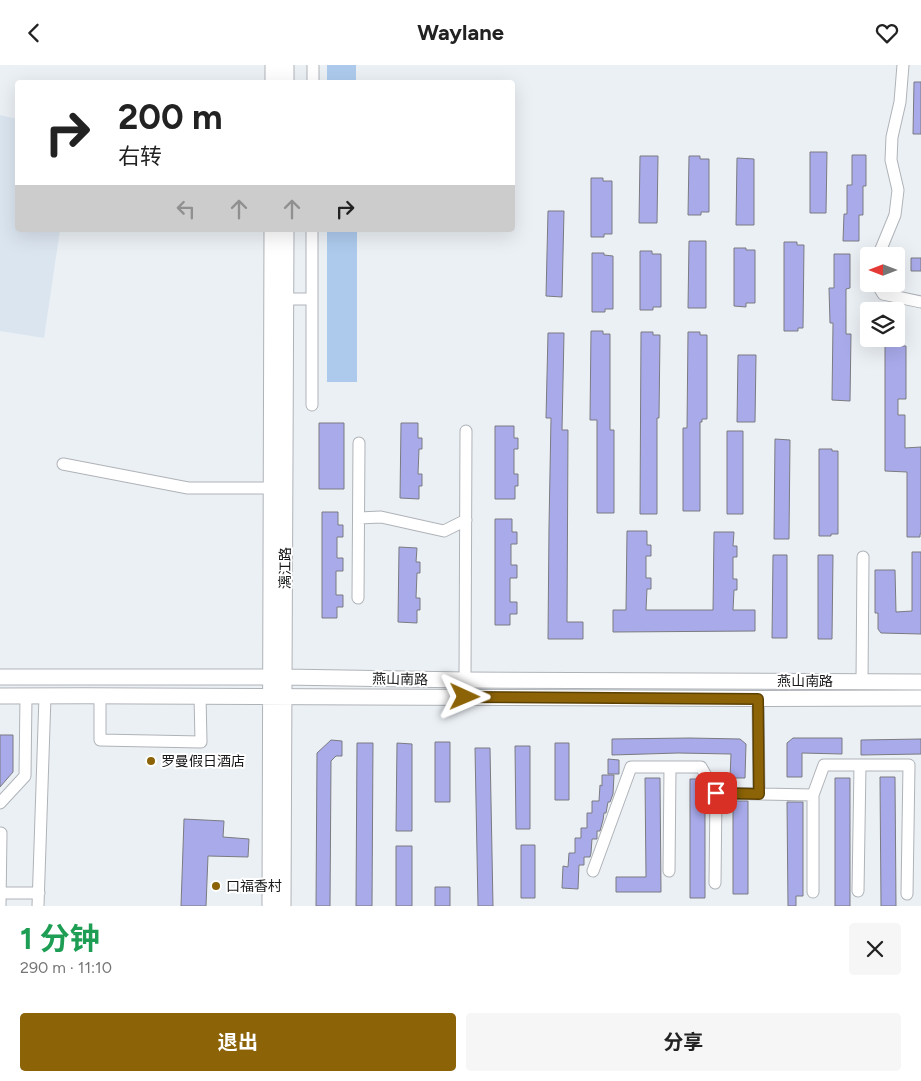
<!DOCTYPE html>
<html lang="zh">
<head>
<meta charset="utf-8">
<style>
	:root { --surface:#fff; --page:#f6f6f6; --text:#222; --muted:#767676; --accent:#8c6306 }
	body { margin:0; font-family:Figtree,"Noto Sans SC",sans-serif; background:var(--page); color:var(--text); height:100vh; display:flex; flex-direction:column; font-size:19px; white-space:nowrap }
	* { box-sizing:border-box; margin:0 }
	p { font-size:16px; color:var(--muted) }
	.icon { flex:none; width:28px; height:28px; fill:none; stroke:currentColor; stroke-width:2; stroke-linecap:round; stroke-linejoin:round }
	.map { position:relative; height:841px; overflow:hidden }
	.panel { display:flex; flex-direction:column; background:var(--surface); flex:1 }
	.panel>* { flex:none }
	.hud { position:absolute; left:15px; top:15px; width:500px; height:152px; border-radius:5px; box-shadow:0 5px 20px #0002; background:#fff; color:var(--text); overflow:hidden }
	.needle { width:32px; rotate:270deg }
	.fabs { position:absolute; left:860px; top:182px; display:grid; gap:10px }
	.fabs a { display:grid; place-items:center; width:45px; height:45px; border-radius:5px; background:var(--surface); box-shadow:0 5px 20px #0002; font-size:25px }
	.pin { position:absolute; display:grid; place-items:center; width:42px; height:42px; color:#fff; margin:-21px; border-radius:10px; box-shadow:0 2px 8px #0006 }
	.me { position:absolute; width:55px; margin:-28px; rotate:91deg; stroke-linejoin:round; filter:drop-shadow(0 0 4px #0008) }
	.turn { display:flex; align-items:center; gap:18px; height:105px; padding:0 20px; font-size:22px }
	.turn .icon { width:65px; height:65px; stroke-width:2.5 }
	.turn b { display:block; font-size:35px; line-height:42px }
	.lanes { display:flex; align-items:center; height:48px; padding:0 20px; background:#0003; justify-content:center; gap:25px; direction:ltr }
	.lanes .off { opacity:.35 }
	.round { display:grid; place-items:center; flex:none; width:52px; height:52px; border-radius:5px; background:var(--page) }
	.overview { display:flex; align-items:center; justify-content:space-between; height:85px; padding:0 20px }
	h1 { font-size:30px; font-weight:700; line-height:38px; color:#1e9e55 }
	.primary-button { display:flex; gap:10px; margin-top:auto; padding:10px 20px }
	.primary-button a { flex:1; height:58px; border-radius:5px; background:var(--accent); color:#fff; font-size:20px; font-weight:700; line-height:58px; text-align:center }
	.primary-button a+a { background:var(--page); color:var(--text) }
	header { display:flex; justify-content:space-between; align-items:center; height:65px; padding:0 20px; background:var(--surface); font-size:22px; font-weight:700 }
	.map>svg:first-child { display:block }
	.built { fill:#dbe5f0 }
	.green { fill:#adcaed }
	.building { fill:#a8aaea; stroke:#7b7b81 }
	.lines { fill:none; stroke-linecap:round; stroke-linejoin:round }
	.street-casing { stroke:#afb3b8; stroke-width:13 }
	.secondary-casing { stroke:#afb3b8; stroke-width:17 }
	.street { stroke:#fff; stroke-width:11 }
	.secondary { stroke:#fff; stroke-width:15 }
	.route-casing { stroke:#5b4004; stroke-width:12 }
	.route { stroke:#8c6306; stroke-width:9 }
	.poi-dot { fill:#8c6306; stroke:#fff; stroke-width:2 }
	.labels { text-anchor:middle; stroke-width:4; stroke-linejoin:round; paint-order:stroke }
	.street-label { font-size:14px; fill:#18191b; stroke:#fff }
	.poi-label { font-size:14px; fill:#18191b; stroke:#fff; text-anchor:start }
</style>
</head>
<body>
<header><svg class="icon" aria-label="back" viewBox="0 0 24 24"><path d="M15 5l-7 7 7 7"/></svg>Waylane<svg class="icon" aria-label="heart" viewBox="0 0 24 24"><path d="M12 20l-8-8c-3-5 5-10 8-4 3-6 11-1 8 4z"/></svg></header>
<div class="map">
<svg width="921" height="841" viewBox="0 0 921 841">
	<rect width="100%" height="100%" fill="#ebf0f5"/>
	<path class="built" d="M0 50 17 54 18 165H60L44 273 0 266Z"/>
	<path class="green" d="M327 0H356V17H327Z
		M327 165H357V317H327Z"/>
	<path class="building" d="M914 17H921V69H913Z
		M810 87H827L826 148H810Z
		M852 90H866V121H863V150H859V176H843L844 149H847V120H852Z
		M640 91H658L657 158H639Z
		M689 91H700V94H709V147H701V150H688Z
		M737 93 754 94V160H736Z
		M591 113H603V116H612V169H604V172H591Z
		M548 146H564L562 232 546 231Z
		M689 176H706V243H688Z
		M784 177H797V180H804L803 263H798V266H784Z
		M734 183H746V185H755V238H746V242L734 241Z
		M640 186H652V189H661V242H653V245H640Z
		M592 188H604V190L613 191V244H605V247H592Z
		M834 189H850V223L846 224V269H851L850 336 832 335 833 258H830L829 223H834Z
		M911 193H921V206H911Z
		M591 266H603V269H610V365H614V448H597V355H590Z
		M641 267H653V270H660L659 353H657V449H640Z
		M688 267H700V270H707V354H702V357H700V446H683V363H687Z
		M548 268H564L562 365H568L567 557H583V574H548L549 462 551 353H546Z
		M885 278H897V281H906V334H898V350H905V383L921 382V469H920V472H907V407L885 406Z
		M738 290H756L755 357H737Z
		M319 358H344V424H319Z
		M401 358H418V373H422V384H419L418 409H422V421H419V434L400 433Z
		M495 361H514V373H518V384H514V409H518V421H515V434H495Z
		M727 366H743V449H727Z
		M775 374 790 375 789 474H774Z
		M819 384H832V386H838V469H831V471H819Z
		M322 447H338V460H343V472H337V493H343V506H336V530H343V542H337V553H322Z
		M495 454H512V467H517V479H511V500H517V513H510V537H517V549H510V560H495Z
		M627 466H647V480H651V491H646V513H651V524H647L646 545H713L714 467H734L733 481H737V492H733V514H737V525H734L733 545H755V566L613 567V545H626Z
		M399 482 417 483 416 497H420V508H417L416 533H420V545H417V558L398 557Z
		M912 487H921V569L881 568 878 564V548H875V505H895L896 547 912 546Z
		M773 490H787V573H772Z
		M818 490H833L832 574H818Z
		M0 670H13V707L0 722Z
		M690 673 740 674 746 679 745 713H730L731 689 678 688 612 690V674Z
		M793 673H842V689L802 688V712H787V678Z
		M921 674V689L861 690V675Z
		M331 675 342 676V691H336L331 696 330 841H316L317 688Z
		M435 677H450V737H435Z
		M357 678H373L372 841H356Z
		M397 678 412 679V766H396Z
		M555 678H569V735H555Z
		M515 681H530V764H516Z
		M475 683H490L493 841H478Z
		M608 694 619 695V709H608Z
		M602 710H614L613 729 610 737H608L606 748H604L603 755 600 766H597V774H592L591 788 590 792H584V800H579L578 824 562 823 563 801 568 802 569 788H575V773H581V763H587V748H592V736H599L600 720 602 721Z
		M880 712H895L896 841H881Z
		M645 713H660L661 827H616V812H646Z
		M835 713H850V841H835Z
		M690 714H699L705 723V833H690Z
		M733 736H748V829H733Z
		M787 737H803V831H796V841H788Z
		M184 754 224 756 223 772 249 774 248 792 208 791 206 841H181Z
		M521 780H535V833H521Z
		M396 781H412V841H396Z
		M435 822H450V841H435Z"/>
	<g class="lines">
		<g class="street-casing">
			<path id="street" d="M313 18V0
				M880 191 881 184 895 150 898 125 891 95 892 72 900 37 903 0
				M877 219 883 229 921 237
				M285 234H312
				M312 340V165
				M63 399 188 423H271
				M359 453 381 452 444 466 466 455
				M358 533 359 378
				M465 615 466 366
				M862 616 863 492
				M100 631V675L201 677 200 630
				M758 634 759 729
				M0 738 25 711 26 631
				M593 806 631 702H701L716 728 813 730 824 700H909L907 829
				M669 806 670 702
				M715 818 716 728
				M858 826 860 700
				M813 827V730
				M0 828H39
				M0 841 1 768
				M38 841 45 631"/>
		</g>
		<g class="secondary-casing">
			<path id="secondary" d="M273 18V0
				M286 18V0
				M0 612H284L465 615 921 617
				M0 631C307 630 614 635 921 633
				M270 841 272 165
				M283 841 286 165"/>
		</g>
		<use href="#street" class="street"/>
		<use href="#secondary" class="secondary"/>
	</g>
	<g class="lines">
		<g class="route-casing">
			<path id="route" d="M465 632 758 634 759 729 716 728"/>
		</g>
		<use href="#route" class="route"/>
	</g>
	<g class="poi-dot">
		<circle cx="151" cy="696" r="5"/>
		<circle cx="216" cy="821" r="5"/>
	</g>
	<g class="labels">
		<g class="street-label">
			<text transform="translate(285 503) rotate(-90)" y="5">漓江路</text>
			<text transform="translate(400 614) rotate(1)" y="5">燕山南路</text>
			<text x="805" y="621">燕山南路</text>
		</g>
		<g class="poi-label">
			<text x="161" y="701">罗曼假日酒店</text>
			<text x="226" y="826">口福香村</text>
		</g>
	</g>
</svg>
<div class="fabs">
<a><svg class="needle" viewBox="-14 -14 28 28"><path d="M0-13l5 13h-10z" fill="#e53935"/><path d="M0 13l5-13h-10z" fill="#767676"/></svg></a>
<a><svg class="icon" aria-label="layers" viewBox="0 0 24 24"><path d="M12 4l9 5-9 5-9-5zM3 14l9 5 9-5"/></svg></a>
</div>
<div class="pin" style="left:716px;top:728px;background:#d93025"><svg class="icon" aria-label="arrive" viewBox="0 0 24 24"><path d="M6 21V4h12l-3 4 3 4H6"/></svg></div>
<svg class="me" style="left:465px;top:632px" viewBox="-20 -20 40 40"><path d="M0-17L14 15 0 8-14 15z" fill="#8c6306" stroke="#fff" stroke-width="4"/></svg>
<div class="hud">
<div class="turn"><svg class="icon" aria-label="right" viewBox="0 0 24 24"><path d="M7 20v-9h11M14 6l5 5-5 5"/></svg><div><b>200 m</b>右转</div></div>
<div class="lanes"><svg class="icon off" aria-label="left" viewBox="0 0 24 24"><path d="M17 20v-9H6M10 6l-5 5 5 5"/></svg><svg class="icon off" aria-label="ahead" viewBox="0 0 24 24"><path d="M12 20V5M6 11l6-6 6 6"/></svg><svg class="icon off" aria-label="ahead" viewBox="0 0 24 24"><path d="M12 20V5M6 11l6-6 6 6"/></svg><svg class="icon" aria-label="right" viewBox="0 0 24 24"><path d="M7 20v-9h11M14 6l5 5-5 5"/></svg></div>
</div>
</div>
<section class="panel">
<div class="overview"><div><h1>1 分钟</h1><p>290 m · 11:10</p></div><a class="round"><svg class="icon" aria-label="close" viewBox="0 0 24 24"><path d="M6 6l12 12M18 6L6 18"/></svg></a></div>
<div class="primary-button"><a>退出</a><a>分享</a></div>
</section>
</body>
</html>
